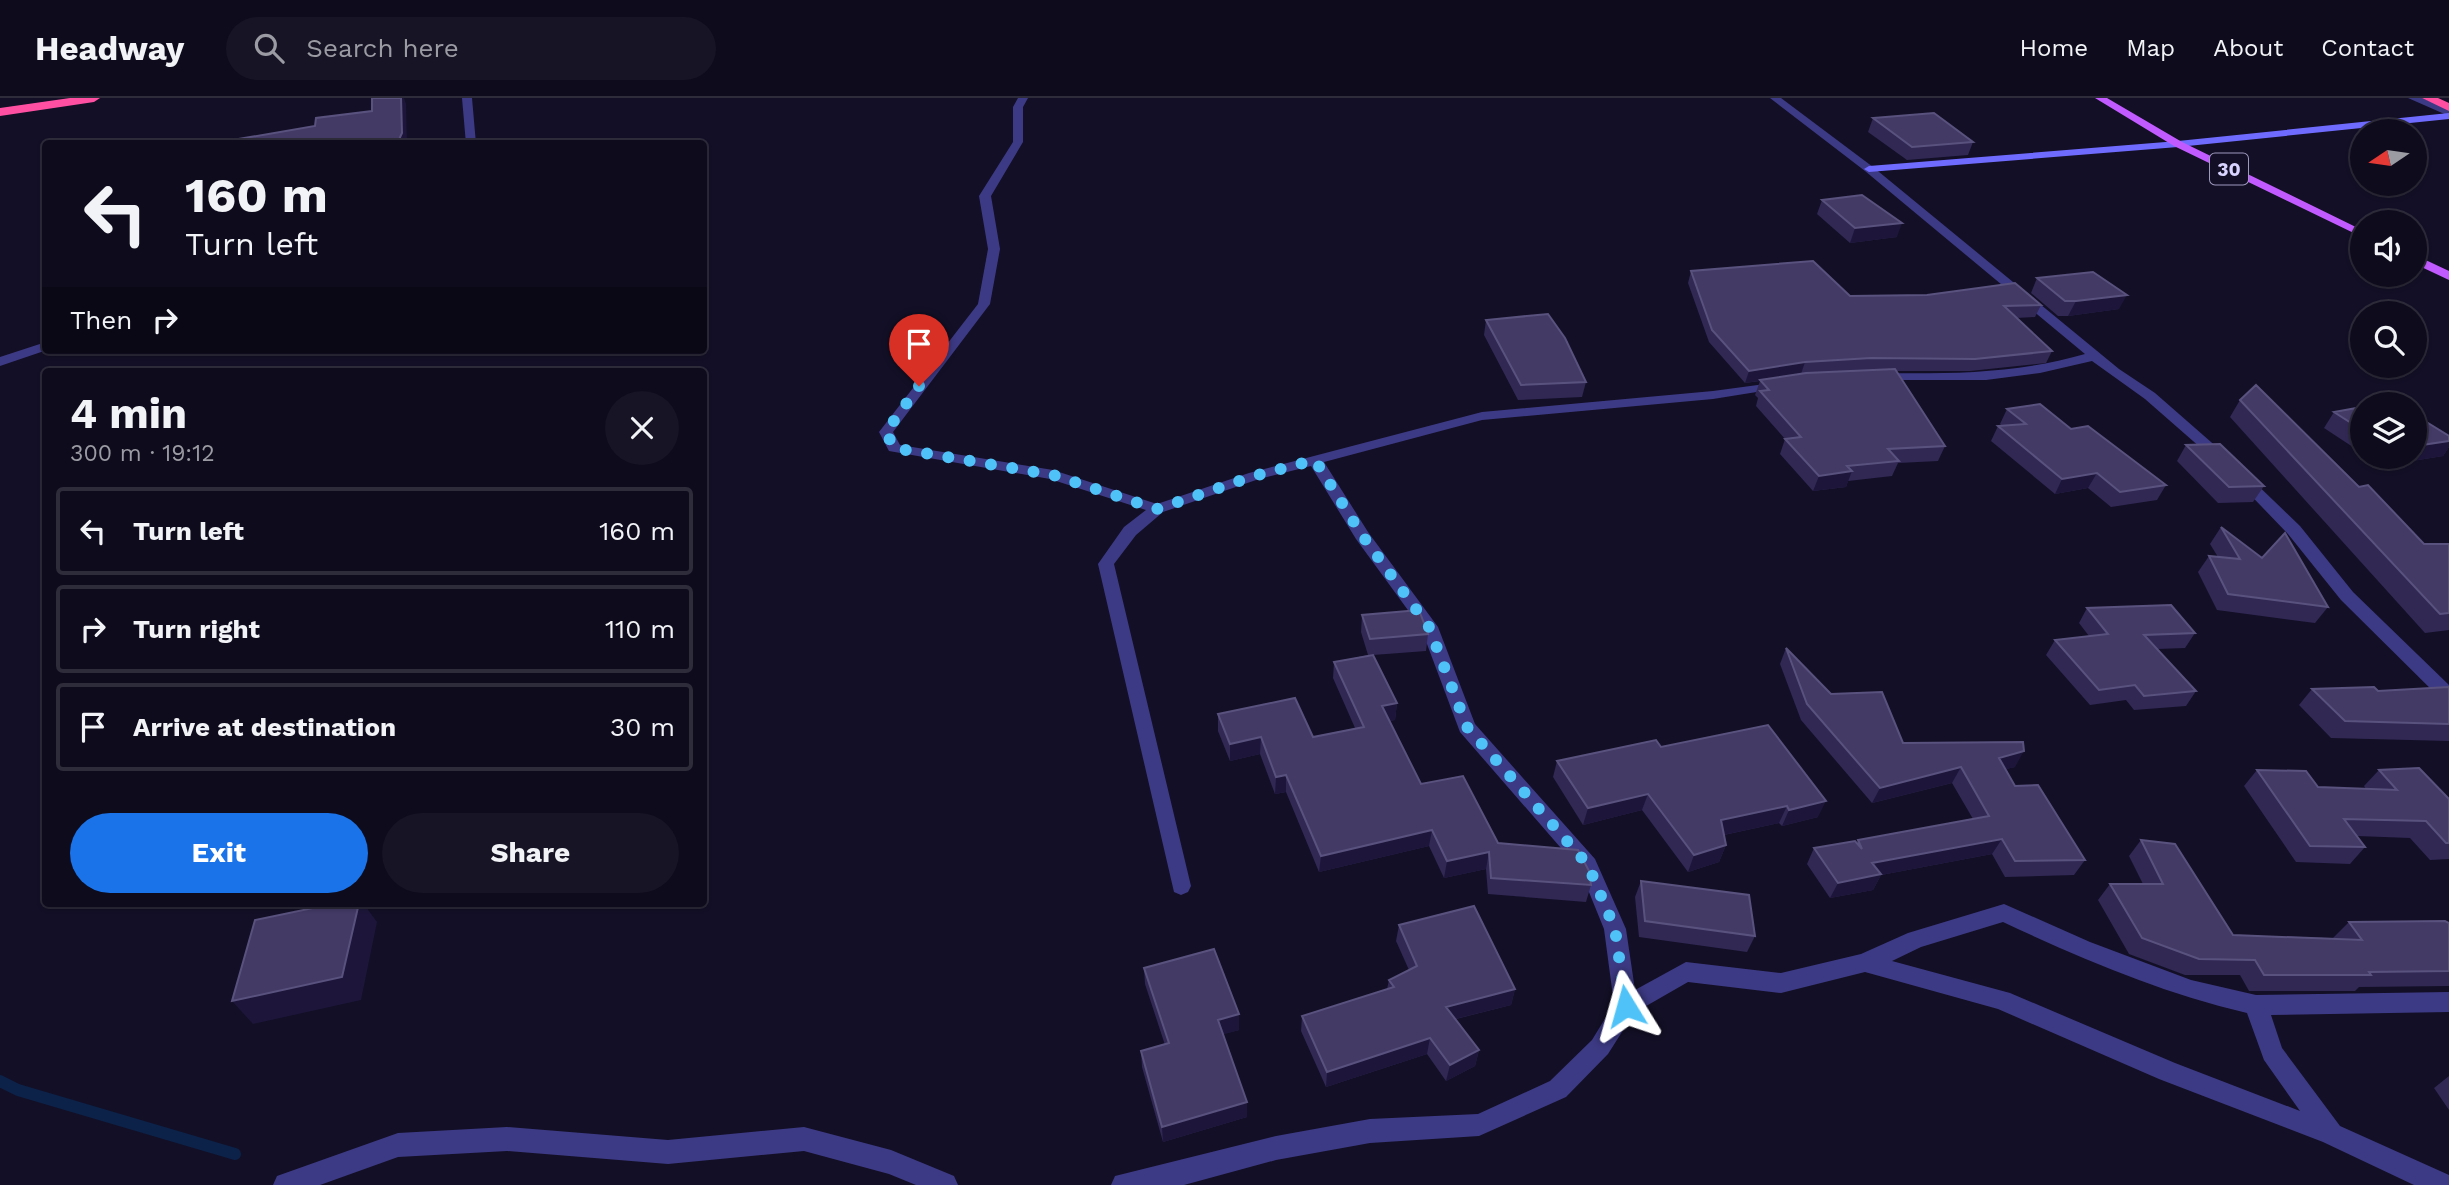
<!DOCTYPE html>
<html lang="en">
<head>
<meta charset="utf-8">
<style>
	:root { --surface:#0e0b1c; --page:#171425; --text:#f1f3f6; --muted:#9b9ba3; --line:#2e2b3b; --accent:#1a73e8 }
	body { margin:0; font-family:"Work Sans",sans-serif; background:var(--page); color:var(--text); height:100vh; display:flex; flex-direction:column; font-size:26px; white-space:nowrap }
	* { box-sizing:border-box; margin:0 }
	p { font-size:23px; color:var(--muted) }
	.icon { flex:none; width:38px; height:38px; fill:none; stroke:currentColor; stroke-width:2; stroke-linecap:round; stroke-linejoin:round }
	.map { position:relative; flex:1; overflow:hidden }
	.drawer { position:absolute; left:42px; top:270px; width:665px; height:539px; display:flex; flex-direction:column; background:var(--surface); border-radius:7px; box-shadow:0 2px 5px #0004,0 0 0 2px var(--line) }
	.drawer>* { flex:none }
	.banner { position:absolute; left:42px; top:42px; width:665px; height:214px; border-radius:7px; box-shadow:0 2px 5px #0004,0 0 0 2px var(--line); background:#0e0b1c; color:var(--text); overflow:hidden }
	.needle { width:46px; rotate:257deg }
	.buttons { position:absolute; left:2350px; top:21px; display:grid; gap:14px }
	.buttons a { display:grid; place-items:center; width:77px; height:77px; border-radius:50%; background:var(--surface); box-shadow:0 2px 5px #0004,0 0 0 2px var(--line); font-size:35px }
	.pin { position:absolute; display:grid; place-items:center; width:60px; height:60px; color:#fff; margin:-72px -30px; border-radius:50% 50% 50% 0; rotate:-45deg; box-shadow:0 0 7px #0007 }
	.pin .icon { rotate:45deg }
	.me { position:absolute; width:77px; margin:-38px; rotate:352deg; stroke-linejoin:round; filter:drop-shadow(0 0 5px #0008) }
	.turn { display:flex; align-items:center; gap:24px; height:147px; padding:0 28px; font-size:32px }
	.turn .icon { width:91px; height:91px; stroke-width:2.5 }
	.turn b { display:block; font-size:49px; line-height:60px }
	.then { display:flex; align-items:center; height:66px; padding:0 28px; background:#0003; gap:14px; font-size:26px }
	.round { display:grid; place-items:center; flex:none; width:74px; height:74px; border-radius:37px; background:var(--page) }
	.headline { display:flex; align-items:center; justify-content:space-between; height:119px; padding:0 28px }
	h1 { font-size:42px; font-weight:700; line-height:52px }
	.cta { display:flex; gap:14px; margin-top:auto; padding:14px 28px }
	.cta a { flex:1; height:80px; border-radius:42px; background:var(--accent); color:#fff; font-size:28px; font-weight:700; line-height:80px; text-align:center }
	.cta a+a { background:var(--page); color:var(--text) }
	ul { padding:0; list-style:none }
	li { display:flex; align-items:center; gap:21px; height:88px; margin:0 14px 10px; padding:0 14px; border:4px solid var(--line); border-radius:7px }
	li div { flex:1 }
	li b { display:block; font-size:26px }
	li em { font-style:normal }
	header { display:flex; align-items:center; gap:42px; box-sizing:border-box; height:98px; padding:0 35px; background:var(--surface); border-bottom:2px solid var(--line) }
	header strong { font-size:33px }
	nav { display:flex; gap:38px; margin-inline-start:auto; font-size:24px }
	.search { width:490px; height:63px; background:var(--page); display:flex; align-items:center; gap:18px; box-sizing:border-box; padding:0 24px; border-radius:38px; color:var(--muted); font-size:26px }
	.map>svg:first-child { display:block }
	.lines { fill:none; stroke-linecap:round; stroke-linejoin:round }
	.stream { stroke:#0c2248; stroke-width:12 }
	.street { fill:#3d3a85; fill-rule:evenodd }
	.secondary { fill:#6f6bff; fill-rule:evenodd }
	.primary { fill:#c25bff; fill-rule:evenodd }
	.highway { fill:#ff4fa3; fill-rule:evenodd }
	.wall { fill:#312854 }
	.shaded-wall { fill:#1d163a }
	.building { fill:#433a66; stroke:#5a527e; stroke-width:2 }
	.route { stroke:#4fc3f7; stroke-width:12; stroke-dasharray:0 21.6 }
	.labels { text-anchor:middle; stroke-width:7; stroke-linejoin:round; paint-order:stroke }
	.shield { fill:#130f26; stroke:#9e99be; stroke-width:2 }
	.shield-label { font-size:19px; font-weight:bold; fill:#d9d4ff }
</style>
</head>
<body>
<header>
<strong>Headway</strong>
<div class="search"><svg class="icon" aria-label="search" viewBox="0 0 24 24"><circle cx="10" cy="10" r="6"/><path d="M15 15l6 6"/></svg>Search here</div>
<nav><a>Home</a><a>Map</a><a>About</a><a>Contact</a></nav>
</header>
<div class="map">
<svg width="2449" height="1087" viewBox="0 0 2449 1087">
	<rect width="100%" height="100%" fill="#130f26"/>
	<g class="lines">
		<path class="stream" d="M0 983 18 992 235 1056"/>
		<path class="street" d="M462 0H472L476 46H466Z
			M1018 0H1028L1023 9V44L991 98 1000 151 990 206 893 334 900 347 1053 372 1157 406 1249 375 1482 314 1713 293 1787 283 1789 286 1782 290 1713 301 1482 322 1324 364 1368 434 1438 529 1475 626 1595 761 1626 831 1635 892 1686 864 1781 875 1861 856 1908 835 2004 806 2090 844 2191 882 2256 897 2449 894V914L2271 917 2282 950 2340 1028 2449 1077V1087H2414L2323 1044 2159 981 1998 911 1865 874 1781 895 1688 884 1634 915 1608 956 1566 999 1479 1038 1370 1045 1276 1062 1184 1087H1111L1115 1078 1276 1038 1370 1021 1478 1016 1550 983 1592 942 1614 906 1604 831 1580 772 1460 634 1421 530 1356 441 1311 368 1259 381 1163 414 1136 437 1114 466 1191 788 1188 794 1181 797 1174 794 1098 466 1124 429 1146 412 1050 381 889 353 879 334 978 206 988 151 979 98 1013 44V9ZM2003 824C2082 861 2162 895 2247 915L2264 962 2300 1013 2175 965 2010 895 1892 863 1921 849Z
			M1770 0H1781L1873 69 2119 271 2155 295 2227 358 2229 361 2227 364H2217L2145 301 2092 263 2040 275 1986 282H1871V276L1876 275C1946 276 2016 276 2085 256L1865 73Z
			M2408 0H2422L2449 11V18Z
			M46 244 47 252 0 268V259Z
			M2242 375 2247 377 2300 428 2353 494 2449 587V604L2443 603 2341 502 2288 436 2237 383 2234 380 2237 377Z
			M507 1029 668 1042 804 1029 891 1052 954 1078 958 1087H916L889 1076 804 1053 668 1066 507 1053 398 1059 320 1087H273L277 1078 398 1035Z"/>
		<path class="secondary" d="M2449 15V21L2178 49 1869 74 1864 71 1869 68 2178 43Z"/>
		<path class="primary" d="M2095 0H2107L2182 44 2362 132V139L2174 48Z
			M2415 157 2449 173V182L2415 166Z"/>
		<path class="highway" d="M70 0H100L94 4 0 18V10Z
			M2422 0H2438L2449 5V13Z"/>
	</g>
	<path class="wall" d="M1873 20 1973 44 1968 57 1907 62 1868 34Z
		M1822 102 1897 139 1850 145 1817 116Z
		M1691 173 1850 198 2041 207 2035 219 2016 220 2052 253 2046 265 1970 273H1896L1945 348 1938 363 1898 365 1892 378 1848 383 1846 389 1813 393 1780 356 1785 341 1756 308 1758 300 1755 297 1760 283 1745 285 1709 244 1688 185Z
		M2037 180 2119 211 2068 218H2058L2031 195Z
		M1486 222 1586 284 1582 299 1518 302 1484 237Z
		M2240 302 2359 389 2424 446H2449V532L2425 535 2230 319Z
		M2362 309V355L2324 330 2334 314Z
		M2007 311 2071 331 2166 387 2157 402 2111 409 2088 390 2055 396 1991 343 1998 328H2002L2000 326Z
		M2449 338V349L2443 358 2381 368 2367 359H2415Z
		M2186 347 2264 388 2253 404 2218 405 2177 363Z
		M2221 429 2328 509 2315 525 2217 512 2198 474 2209 458 2218 459 2210 446Z
		M2087 510 2195 535 2185 550 2157 551 2196 593 2186 608 2134 612 2126 602 2090 607 2046 557 2055 542 2089 538 2079 525Z
		M1362 517 1428 536 1426 553 1373 557 1397 605 1395 622 1389 623 1421 686 1498 745 1591 787 1586 804 1488 796 1486 771 1444 780 1429 748 1319 774 1286 694 1275 696 1260 656 1230 663 1218 633V616L1313 639 1355 630 1333 580 1334 564 1368 557 1361 534Z
		M1786 550 1831 596 1903 645 2015 669 2006 671 2015 688 2085 762 2074 777 2005 779 1992 756 1881 777 1873 792 1830 800 1807 766 1814 750 1857 745 1858 742 1973 721 1952 685 1872 705 1801 622 1780 566Z
		M2449 589V643L2331 640 2299 607 2312 591 2378 593Z
		M1661 649 1818 719 1782 728 1779 725 1724 737 1726 747 1719 764 1688 774 1642 712 1583 727 1553 679 1557 663Z
		M2257 672 2318 689 2366 691 2364 688 2379 672 2449 701V761L2430 762 2410 740 2357 738 2365 749 2350 766 2296 764 2244 688Z
		M2141 742 2233 837 2333 840 2349 824 2449 825V888L2359 889 2355 893H2249L2240 877H2185L2129 856 2098 802 2110 786H2143L2129 758Z
		M1641 783 1755 838 1747 854 1639 839 1635 799Z
		M1399 827 1515 891 1511 907 1456 921 1479 952 1475 968 1446 983 1427 956 1326 989 1301 933 1302 918 1387 891 1389 882 1409 872 1396 843Z
		M1144 870 1239 932 1223 936 1247 1004V1019L1163 1044 1142 969 1141 953 1165 947 1145 886Z
		M2449 978V1012L2434 990Z"/>
	<path class="shaded-wall" d="M401 0H404L406 6 407 46H397Z
		M1902 125 1897 139 1850 145 1855 130Z
		M2127 197 2119 211 2068 218 2076 203Z
		M1805 264 1801 276 1745 285 1749 273Z
		M2449 343V349L2443 358 2381 368 2388 359H2415V348Z
		M1852 373 1846 389 1813 393 1819 378Z
		M2097 375 2088 390 2055 396 2062 381Z
		M1397 605 1395 622 1380 625 1382 608Z
		M1261 639 1260 656 1230 663V646Z
		M2024 653 2015 669 1990 675 1999 660Z
		M1961 669 1952 685 1872 705 1880 690Z
		M1286 677V694L1275 696 1276 679Z
		M1648 696 1642 712 1583 727 1588 710Z
		M1826 703 1818 719 1782 728 1789 712Z
		M1787 708 1779 725 1714 739 1721 722Z
		M1432 732 1429 748 1319 774 1321 758Z
		M2002 741 1992 756 1881 777 1873 792 1830 800 1838 785 1872 765Z
		M1726 747 1719 764 1688 774 1694 757Z
		M1489 754 1486 771 1444 780 1447 763Z
		M359 805H363L377 824 361 902 253 926 232 903Z
		M1515 891 1511 907 1443 924 1446 909Z
		M1239 916V932L1218 938V922Z
		M1430 940 1427 956 1326 989 1327 974Z
		M1479 952 1475 968 1446 983 1450 967Z
		M1247 1004V1019L1163 1044 1162 1029Z"/>
	<path class="building" d="M372 0H401L402 35 397 46H232L233 42 315 28 316 20 372 13Z
		M1934 15 1973 44 1912 49 1873 20Z
		M1862 97 1902 125 1855 130 1822 102Z
		M1813 163 1850 198 1927 197 2015 185 2041 207 2004 208 2052 253 1975 261 1871 260 1805 264 1749 273 1712 232 1691 173Z
		M2093 174 2127 197 2076 203H2065L2037 180Z
		M1548 216 1565 240 1586 284 1521 287 1486 222Z
		M1895 271 1945 348 1888 351 1899 363 1847 368 1852 373 1819 378 1785 341 1801 339 1760 293 1769 292 1760 282 1806 275Z
		M2256 287 2359 389 2368 387 2424 446H2449V515L2440 516 2240 302Z
		M2395 304 2398 306H2382Z
		M2040 306 2071 331 2088 328 2166 387 2120 394 2097 375 2062 381 1998 328 2026 326 2007 311Z
		M2362 309V332L2334 314Z
		M2415 317 2449 338V343L2415 348Z
		M2220 346 2264 388 2229 389 2186 347Z
		M2221 429 2262 460 2285 435 2328 509 2228 496 2209 458 2240 461Z
		M2171 507 2195 535 2144 537 2196 593 2144 598 2135 587 2099 592 2055 542 2108 536 2087 510Z
		M1419 512 1428 536 1370 541 1362 517Z
		M1786 550 1831 596 1882 594 1903 645 2023 644 2024 653 1999 660 2015 688 2038 687 2085 762 2015 763 2002 741 1872 765 1881 776 1838 785 1814 750 1855 743 1862 751 1858 742 1989 718 1961 669 1880 690 1807 606Z
		M1373 557 1397 605 1382 608 1421 686 1463 678 1498 745 1578 752 1589 773 1591 787 1491 780 1489 754 1447 763 1432 732 1321 758 1286 677 1276 679 1261 639 1230 646 1218 616 1295 600 1313 639 1364 629 1334 564Z
		M2374 589 2378 593 2449 589V626L2345 623 2312 591Z
		M1768 627 1826 703 1789 712 1787 708 1721 722 1726 747 1694 757 1648 696 1588 710 1557 663 1656 642 1661 649Z
		M2419 670 2449 701V745H2446L2426 723 2344 721 2365 749 2310 748 2257 672 2306 673 2318 689 2397 692 2379 672Z
		M2141 742 2175 746 2233 837 2362 842 2349 824 2445 823 2449 825V873L2369 874 2371 877H2264L2255 862 2199 861 2142 840 2110 786H2163Z
		M1641 783 1749 797 1755 838 1645 823Z
		M337 805H359L342 879 232 903 255 822Z
		M1474 808 1515 891 1446 909 1479 952 1450 967 1430 940 1327 974 1302 918 1394 889 1389 882 1417 868 1399 827Z
		M1214 851 1239 916 1218 922 1247 1004 1162 1029 1141 953 1169 945 1144 870Z"/>
	<g class="lines">
		<path class="route" d="M919 288 886 334 894 350 1053 377 1157 411 1254 378 1315 362 1362 437 1429 529 1467 629 1588 767 1615 831 1626 908"/>
	</g>
	<g class="labels">
		<rect class="shield" x="2210" y="55.5" width="38" height="31" rx="5"/>
		<g class="shield-label">
			<text x="2229" y="78">30</text>
		</g>
	</g>
</svg>
<div class="buttons">
<a><svg class="needle" viewBox="-14 -14 28 28"><path d="M0-13l5 13h-10z" fill="#e53935"/><path d="M0 13l5-13h-10z" fill="#9b9ba3"/></svg></a>
<a><svg class="icon" aria-label="sound" viewBox="0 0 24 24"><path d="M4 9h4l5-4v14l-5-4H4zM17 9q2 3 0 6"/></svg></a>
<a><svg class="icon" aria-label="search" viewBox="0 0 24 24"><circle cx="10" cy="10" r="6"/><path d="M15 15l6 6"/></svg></a>
<a><svg class="icon" aria-label="layers" viewBox="0 0 24 24"><path d="M12 4l9 5-9 5-9-5zM3 14l9 5 9-5"/></svg></a>
</div>
<div class="pin" style="left:919px;top:288px;background:#d93025"><svg class="icon" aria-label="arrive" viewBox="0 0 24 24"><path d="M6 21V4h12l-3 4 3 4H6"/></svg></div>
<svg class="me" style="left:1626px;top:908px" viewBox="-20 -20 40 40"><path d="M0-17L14 15 0 8-14 15z" fill="#4fc3f7" stroke="#fff" stroke-width="4"/></svg>
<div class="banner">
<div class="turn"><svg class="icon" aria-label="left" viewBox="0 0 24 24"><path d="M17 20v-9H6M10 6l-5 5 5 5"/></svg><div><b>160 m</b>Turn left</div></div>
<div class="then">Then<svg class="icon" aria-label="right" viewBox="0 0 24 24"><path d="M7 20v-9h11M14 6l5 5-5 5"/></svg></div>
</div>
<section class="drawer">
<div class="headline"><div><h1>4 min</h1><p>300 m · 19:12</p></div><a class="round"><svg class="icon" aria-label="close" viewBox="0 0 24 24"><path d="M6 6l12 12M18 6L6 18"/></svg></a></div>
<ul>
<li><svg class="icon" aria-label="left" viewBox="0 0 24 24"><path d="M17 20v-9H6M10 6l-5 5 5 5"/></svg><div><b>Turn left</b></div><em>160 m</em></li>
<li><svg class="icon" aria-label="right" viewBox="0 0 24 24"><path d="M7 20v-9h11M14 6l5 5-5 5"/></svg><div><b>Turn right</b></div><em>110 m</em></li>
<li><svg class="icon" aria-label="arrive" viewBox="0 0 24 24"><path d="M6 21V4h12l-3 4 3 4H6"/></svg><div><b>Arrive at destination</b></div><em>30 m</em></li>
</ul>
<div class="cta"><a>Exit</a><a>Share</a></div>
</section>
</div>
</body>
</html>
